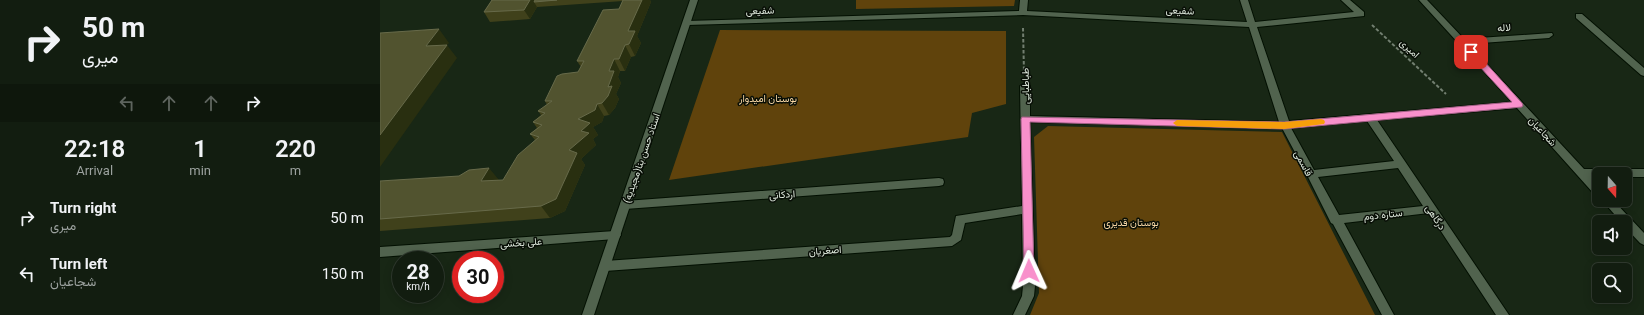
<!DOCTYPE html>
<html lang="en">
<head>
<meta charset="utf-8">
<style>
	:root { --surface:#121d10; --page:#1b2619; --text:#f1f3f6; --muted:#9ca29f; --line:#313b30 }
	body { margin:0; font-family:Roboto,Vazirmatn,sans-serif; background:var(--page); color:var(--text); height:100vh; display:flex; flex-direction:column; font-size:15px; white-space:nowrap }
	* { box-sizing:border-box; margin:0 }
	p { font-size:13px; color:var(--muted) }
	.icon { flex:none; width:22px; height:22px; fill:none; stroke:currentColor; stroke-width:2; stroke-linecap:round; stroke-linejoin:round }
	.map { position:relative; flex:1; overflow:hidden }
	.panel { display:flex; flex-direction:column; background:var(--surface); width:380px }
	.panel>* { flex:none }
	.top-card { background:#121d10; color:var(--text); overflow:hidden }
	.needle { width:26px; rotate:160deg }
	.controls { position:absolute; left:1212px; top:167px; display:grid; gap:8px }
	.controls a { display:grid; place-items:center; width:40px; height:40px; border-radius:6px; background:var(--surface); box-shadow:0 2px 10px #0003,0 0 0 1px var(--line); font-size:20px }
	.speed { position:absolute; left:12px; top:251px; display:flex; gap:8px; font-size:20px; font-weight:700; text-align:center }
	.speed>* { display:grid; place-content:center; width:52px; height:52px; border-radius:50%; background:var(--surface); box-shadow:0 2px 10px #0003,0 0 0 1px var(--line); line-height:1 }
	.speed small { font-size:10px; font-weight:400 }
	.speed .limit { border:6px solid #d22; background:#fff; color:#111 }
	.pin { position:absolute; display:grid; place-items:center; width:34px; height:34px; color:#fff; margin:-17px; border-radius:8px; box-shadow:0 2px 6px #0006 }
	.me { position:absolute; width:44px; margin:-22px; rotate:359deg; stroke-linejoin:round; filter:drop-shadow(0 0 3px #0008) }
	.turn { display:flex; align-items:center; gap:14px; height:84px; padding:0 16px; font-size:18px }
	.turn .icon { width:52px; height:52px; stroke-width:2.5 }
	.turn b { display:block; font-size:28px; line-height:34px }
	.lanes { display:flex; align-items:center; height:38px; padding:0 16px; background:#0003; justify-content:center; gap:20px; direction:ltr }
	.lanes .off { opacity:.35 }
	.eta { display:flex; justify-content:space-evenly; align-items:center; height:68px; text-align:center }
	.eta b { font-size:24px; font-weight:600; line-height:28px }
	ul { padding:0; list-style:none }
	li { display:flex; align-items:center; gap:12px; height:56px; padding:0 16px }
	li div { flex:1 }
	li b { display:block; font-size:15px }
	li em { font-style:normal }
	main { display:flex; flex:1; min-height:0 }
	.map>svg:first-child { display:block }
	.green { fill:#60430c }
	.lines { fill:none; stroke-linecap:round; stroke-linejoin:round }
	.street-casing { stroke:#031002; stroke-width:2 }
	.secondary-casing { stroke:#031002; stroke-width:2 }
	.path { stroke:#727f70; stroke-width:2; stroke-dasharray:3.5 2; stroke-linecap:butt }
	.street { fill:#51634e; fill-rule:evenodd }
	.secondary { fill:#51634e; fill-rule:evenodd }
	.wall { fill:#40411b }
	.shaded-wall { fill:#292f10 }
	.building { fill:#51532f; stroke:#676a4a }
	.route { fill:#f890cb; stroke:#a15e84 }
	.slow { fill:#f59e0b }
	.labels { text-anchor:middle; stroke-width:3; stroke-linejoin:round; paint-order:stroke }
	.street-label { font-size:10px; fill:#dee8dc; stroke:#080e06 }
	.park-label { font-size:10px; fill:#fad9a6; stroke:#080e06 }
</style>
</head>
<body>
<main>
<section class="panel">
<div class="top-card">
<div class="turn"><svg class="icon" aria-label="right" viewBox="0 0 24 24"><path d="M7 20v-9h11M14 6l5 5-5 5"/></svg><div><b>50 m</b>میری</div></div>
<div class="lanes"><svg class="icon off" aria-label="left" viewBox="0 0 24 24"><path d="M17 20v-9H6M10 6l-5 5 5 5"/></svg><svg class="icon off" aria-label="ahead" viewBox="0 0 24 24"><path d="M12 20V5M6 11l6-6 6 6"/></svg><svg class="icon off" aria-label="ahead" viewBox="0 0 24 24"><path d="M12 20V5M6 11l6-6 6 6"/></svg><svg class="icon" aria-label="right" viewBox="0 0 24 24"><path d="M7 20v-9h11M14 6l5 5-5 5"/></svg></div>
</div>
<div class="eta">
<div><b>22:18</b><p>Arrival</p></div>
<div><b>1</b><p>min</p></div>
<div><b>220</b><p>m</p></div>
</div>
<ul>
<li><svg class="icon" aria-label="right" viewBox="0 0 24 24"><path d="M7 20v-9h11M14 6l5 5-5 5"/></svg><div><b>Turn right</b><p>میری</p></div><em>50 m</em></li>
<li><svg class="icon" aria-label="left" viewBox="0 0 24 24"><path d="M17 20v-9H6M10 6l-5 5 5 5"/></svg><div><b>Turn left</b><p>شجاعیان</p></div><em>150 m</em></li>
</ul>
</section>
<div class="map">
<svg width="1264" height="315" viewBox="0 0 1264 315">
	<rect width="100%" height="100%" fill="#182715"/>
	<path class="green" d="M476 0H635L634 6 476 9Z
		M340 30 626 31V104L592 113 588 137 289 180Z
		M668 126 902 132 995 315H650L659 293 654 137Z"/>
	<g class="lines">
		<g class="street-casing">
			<path id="street" d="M640 0H648L647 11 867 22 860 0H868L875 22 974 12 961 0H970L984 12V16L877 27 909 121 1132 102 1039 0H1047L1084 39 1172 33 1173 35 1169 38 1088 44 1204 169H1264V177H1245V174H1219V177H1211L1219 185V196L1215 195 1137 108 997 120 1129 315H1116L1049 213 964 223 1014 315H1002L953 224 951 223 928 177 925 174 926 173 902 128 650 122 655 286 654 296 645 315H633L642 296 643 286 642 214 585 223 581 240 572 246 225 271 221 269 219 266 221 263 225 261 570 237 572 235 576 216 642 206 640 86 645 83 650 86V116L899 122 869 27 643 15 307 25 303 23 307 21 639 11ZM987 121 1014 161 934 170 911 128ZM1018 168 1043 206 959 215 938 177Z
				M1196 14H1202L1264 68V76L1261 75 1196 18Z
				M559 178 563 179 564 182 563 185 559 186 245 209 241 208 240 205 241 202 245 201Z
				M1222 200H1233L1264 233V245L1260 243 1245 227V222H1241Z
				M235 231 239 232 241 235 239 238 235 239 0 257V247Z"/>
		</g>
		<g class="secondary-casing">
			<path id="secondary" d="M310 0H318L214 315H202Z"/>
		</g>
		<path class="path" d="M992 25 1066 94
			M643 28 644 73"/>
		<use href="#street" class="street"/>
		<use href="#secondary" class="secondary"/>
	</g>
	<path class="wall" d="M112 0H270L271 2 257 36 261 43 255 56 251 57 245 71H240L238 77 241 83 236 94 239 99 235 108 229 115 224 116 222 122 213 127 218 135 213 139 216 145 201 159 205 165 185 211 170 218 0 231V181L123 180 155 140 150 134 157 128 153 122 161 115 158 111 167 105 165 101 198 72 201 67 197 61 239 9 243 1 157 7 150 19 110 22 104 12Z"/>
	<path class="shaded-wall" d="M150 0H161L154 2 157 7 150 19 144 10Z
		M262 0H270L271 2 257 36 261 43 255 56 249 44 248 31Z
		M59 29 69 43 67 45 77 58 0 167V135L46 46Z
		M245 45 251 57 245 71 239 59Z
		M234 59 240 71 238 77 241 83 236 94 239 99 235 108 229 115 222 103 228 87 229 71Z
		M217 104 224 116 222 122 213 127 218 135 213 139 216 145 201 159 205 165 185 211 170 218 161 206 189 150 201 131 198 119Z
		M109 168 119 180 101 181Z"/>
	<path class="building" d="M112 0H150L144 10 104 12Z
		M155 0H177L154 2Z
		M243 0H262L248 31H255L249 44 245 45 239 59H234L229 71H234L228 87 232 86 228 96 222 103 217 104 215 110 198 119 210 123 201 131 209 133 189 150 197 153 176 199 161 206 0 219V181L79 176 89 170 109 168 101 181 123 180 138 155 159 137 150 134 162 125 153 122 165 113 158 111 172 101H165L177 76 182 74 198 72 204 61H197L223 10 239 9Z
		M59 29 46 46 67 45 0 135V33Z"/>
	<path class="route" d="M1088 50H1094L1142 103 1143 105 1142 107 904 129 650 122 654 271 653 274 649 275 645 274 644 271 641 119 642 117 904 122 1132 102 1088 54Z"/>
	<path class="slow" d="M941 119 944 120 945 122 944 124 904 129 797 126 793 123 797 120 904 122Z"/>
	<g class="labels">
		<g class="street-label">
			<text transform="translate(380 10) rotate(-2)" y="4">شفیعی</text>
			<text transform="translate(800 10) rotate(3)" y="4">شفیعی</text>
			<text transform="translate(1124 27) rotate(-4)" y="4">لاله</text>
			<text transform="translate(1030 48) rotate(43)" y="4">امیری</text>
			<text transform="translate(645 86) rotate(-91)" y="4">طباطبایی</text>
			<text transform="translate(1163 131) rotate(47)" y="4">شجاعیان</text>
			<text transform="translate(261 158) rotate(-71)" y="4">استاد حسن بنا(مجیدیه)</text>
			<text transform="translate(924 163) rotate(62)" y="4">قاسمی</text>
			<text transform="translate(402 194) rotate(-4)" y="4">اردکانی</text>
			<text transform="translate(1003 214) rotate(-6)" y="4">ستاره دوم</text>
			<text transform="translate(1056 217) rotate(56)" y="4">درگاهی</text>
			<text transform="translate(141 242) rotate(-4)" y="4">علی بخشی</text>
			<text transform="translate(445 250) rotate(-4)" y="4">اصغریان</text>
		</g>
		<g class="park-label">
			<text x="388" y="102">بوستان امیدوار</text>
			<text x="751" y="226">بوستان قدیری</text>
		</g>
	</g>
</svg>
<div class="controls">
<a><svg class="needle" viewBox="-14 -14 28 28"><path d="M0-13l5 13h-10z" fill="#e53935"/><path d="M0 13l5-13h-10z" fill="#9ca29f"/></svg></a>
<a><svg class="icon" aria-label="sound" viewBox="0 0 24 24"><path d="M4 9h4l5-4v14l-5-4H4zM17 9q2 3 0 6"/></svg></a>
<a><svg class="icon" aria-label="search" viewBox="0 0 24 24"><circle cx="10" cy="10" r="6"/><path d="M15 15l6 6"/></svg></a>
</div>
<div class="speed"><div>28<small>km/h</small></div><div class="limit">30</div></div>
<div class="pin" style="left:1091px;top:52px;background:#d93025"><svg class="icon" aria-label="arrive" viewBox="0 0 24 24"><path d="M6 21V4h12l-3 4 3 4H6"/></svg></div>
<svg class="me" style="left:649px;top:271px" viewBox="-20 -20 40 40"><path d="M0-17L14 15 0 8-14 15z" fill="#f890cb" stroke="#fff" stroke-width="4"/></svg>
</div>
</main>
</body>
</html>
